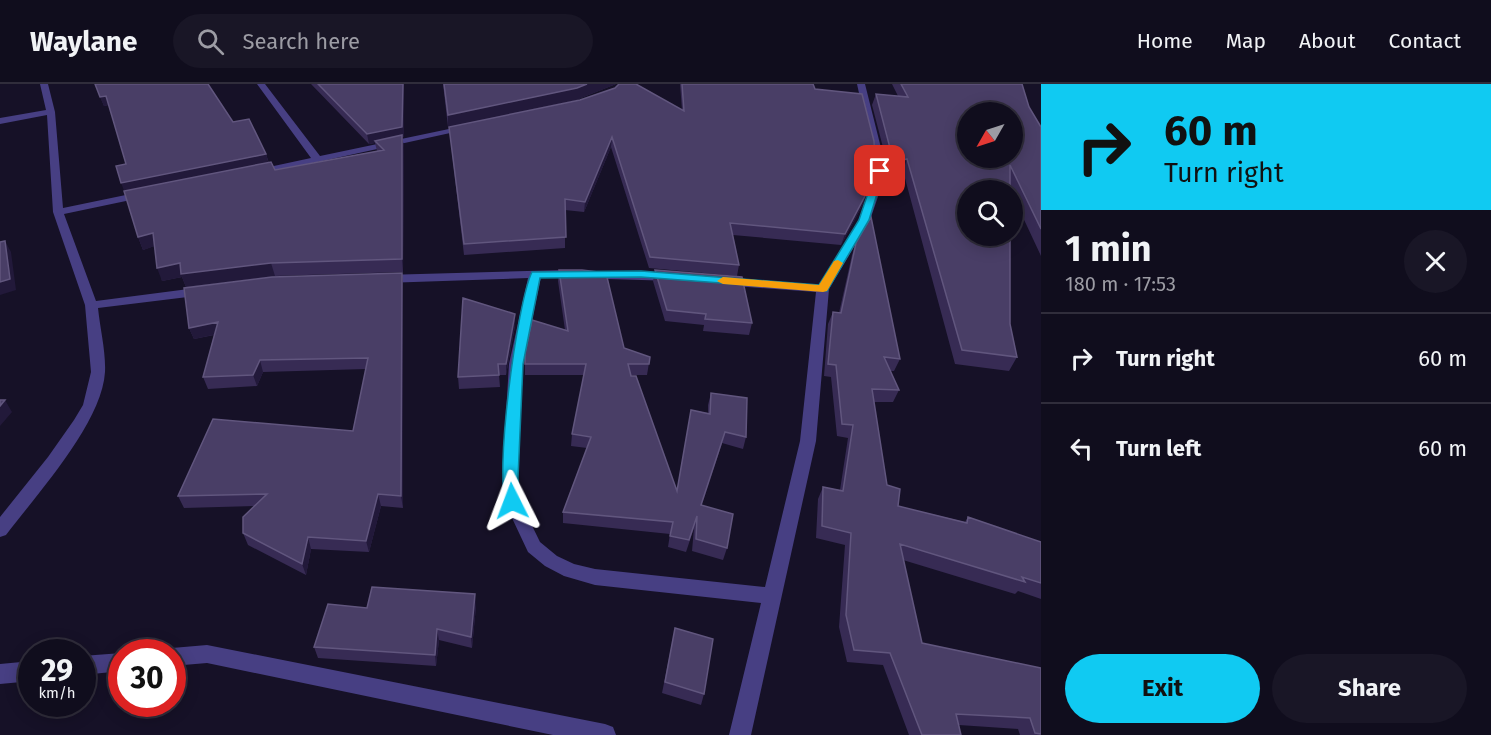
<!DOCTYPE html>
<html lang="en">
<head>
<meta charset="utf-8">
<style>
	:root { --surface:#100d1d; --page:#191626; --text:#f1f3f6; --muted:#9c9ca4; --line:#302d3b; --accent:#10caf2 }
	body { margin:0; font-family:"Fira Sans",sans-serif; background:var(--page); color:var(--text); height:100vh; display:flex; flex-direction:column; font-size:22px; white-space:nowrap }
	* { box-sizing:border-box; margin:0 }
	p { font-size:20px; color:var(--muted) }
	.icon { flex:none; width:33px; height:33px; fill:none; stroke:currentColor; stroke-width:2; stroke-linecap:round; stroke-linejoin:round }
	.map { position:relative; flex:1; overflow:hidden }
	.drawer { display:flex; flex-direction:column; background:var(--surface); width:450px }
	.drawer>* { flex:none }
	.banner { background:#10caf2; color:#111; overflow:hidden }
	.needle { width:39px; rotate:231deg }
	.controls { position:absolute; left:957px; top:18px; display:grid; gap:12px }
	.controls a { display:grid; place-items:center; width:66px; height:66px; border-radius:50%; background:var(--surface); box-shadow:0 3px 15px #0003,0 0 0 2px var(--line); font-size:30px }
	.speed { position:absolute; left:18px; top:555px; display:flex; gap:12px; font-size:30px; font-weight:700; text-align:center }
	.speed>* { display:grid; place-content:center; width:78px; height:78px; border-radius:50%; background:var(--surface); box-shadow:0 3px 15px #0003,0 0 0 2px var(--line); line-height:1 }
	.speed small { font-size:15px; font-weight:400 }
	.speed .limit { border:9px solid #d22; background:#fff; color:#111 }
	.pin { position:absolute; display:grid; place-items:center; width:51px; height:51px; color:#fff; margin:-26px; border-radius:12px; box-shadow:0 3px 9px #0006 }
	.me { position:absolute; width:66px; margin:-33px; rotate:357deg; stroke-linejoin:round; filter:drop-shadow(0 0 4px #0008) }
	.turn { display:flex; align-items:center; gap:21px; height:126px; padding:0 24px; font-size:27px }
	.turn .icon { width:78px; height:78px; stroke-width:2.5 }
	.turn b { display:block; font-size:42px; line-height:51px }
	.round { display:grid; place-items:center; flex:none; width:63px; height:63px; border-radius:32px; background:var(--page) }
	.headline { display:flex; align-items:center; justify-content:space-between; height:102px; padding:0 24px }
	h1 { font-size:36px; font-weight:700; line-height:45px }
	.button { display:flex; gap:12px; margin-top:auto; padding:12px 24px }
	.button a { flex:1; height:69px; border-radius:36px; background:var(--accent); color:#111; font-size:24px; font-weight:700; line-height:69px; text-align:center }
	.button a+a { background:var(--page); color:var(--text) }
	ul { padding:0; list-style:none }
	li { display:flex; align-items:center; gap:18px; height:90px; padding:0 24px; border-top:2px solid var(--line) }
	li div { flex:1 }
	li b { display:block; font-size:22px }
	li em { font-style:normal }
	header { display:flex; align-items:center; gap:36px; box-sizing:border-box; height:84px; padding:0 30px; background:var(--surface); border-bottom:2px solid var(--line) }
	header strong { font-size:28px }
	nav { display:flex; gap:33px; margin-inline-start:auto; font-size:21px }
	.search { width:420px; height:54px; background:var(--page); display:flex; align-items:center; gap:15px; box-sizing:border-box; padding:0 21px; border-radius:33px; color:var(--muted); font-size:22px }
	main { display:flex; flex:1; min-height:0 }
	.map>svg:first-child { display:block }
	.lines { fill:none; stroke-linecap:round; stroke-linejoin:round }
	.minor { fill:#473f83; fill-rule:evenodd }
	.wall { fill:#372b54 }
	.shaded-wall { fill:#22193a }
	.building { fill:#493e66; stroke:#61567e; stroke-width:1.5; fill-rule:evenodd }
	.route { fill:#10caf2; stroke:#0a839d; stroke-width:1.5 }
	.slow { fill:#f59e0b }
</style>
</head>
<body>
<header>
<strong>Waylane</strong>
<div class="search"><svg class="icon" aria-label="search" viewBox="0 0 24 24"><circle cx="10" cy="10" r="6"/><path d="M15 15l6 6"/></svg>Search here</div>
<nav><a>Home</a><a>Map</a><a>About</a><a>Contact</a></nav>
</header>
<main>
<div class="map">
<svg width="1041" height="651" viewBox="0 0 1041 651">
	<rect width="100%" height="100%" fill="#161127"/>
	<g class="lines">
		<path class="minor" d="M40 0H48L55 28 63 124 145 107 150 110 145 113 64 130 96 217 204 203 210 207 204 211 98 224C100 244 106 268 105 288 102 339 37 410 6 451L0 453V433L48 373 74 336 83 321 91 288 85 221 53 128 47 31 0 40V34L46 26Z
			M257 0H265L320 72 468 41 473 44 254 92 249 89 250 87 311 74Z
			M857 0H865L884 76 883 98 870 136 829 205 816 357 751 651H729L761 519 595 501 564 492 545 482 528 468 504 417 502 394 509 280 528 194 384 199 378 195 384 191 566 186 679 190 681 193 675 197 541 193 523 280 518 394 520 417 540 458 557 472 574 480 595 485 765 503 800 357 816 208 722 201 716 197 722 193 819 201C840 166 877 118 874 76 872 51 862 25 857 0Z
			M207 561 605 640 613 643 616 651H553L207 579 172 582V568H164L172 564Z
			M122 569V587L82 591V572Z
			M32 577V597L0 600V580Z"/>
	</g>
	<path class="wall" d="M95 0 233 38 266 70 269 79 275 86 377 67 375 59 369 60 311 0H404V53H402L404 63 403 188 275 192 186 203 182 193 162 197 154 162 143 166 138 153 124 107 126 80 109 21 104 22Z
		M443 0H616L576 16 448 43Z
		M680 0H813L815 5 871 94 864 96 866 110 863 120 841 161 733 151 739 181 737 192 649 184 611 63 584 128 565 126V164L464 171 449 43 682 26Z
		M892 0H1022L1029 23 1041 43V172L1012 110V106H1011L1010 105V240L1017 273 1009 287 955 280 903 87 886 90V75L872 21 876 10 898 12Z
		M856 159 900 275 894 287H890L899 306 893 318H874L887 401 898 422 965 438 968 433 1041 458V515L1018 507 1015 510 903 476 922 559 1041 584V651H1020L1018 645 959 641 961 651H909L883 581 847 578 839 543 845 461 816 454 818 415 823 403 840 406 848 354 837 352 831 293 824 292 828 240 833 228 839 229 852 171Z
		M559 186 624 264 650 273 647 291H631L677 406 691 326 708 329V321L711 309 746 353 743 365 722 359 701 421 727 464 723 476 692 467 694 444 686 468 668 463 670 450 563 439V428L587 364 571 362 572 350 584 291H525V269L565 246 558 197Z
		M655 186 752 239 749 251 703 247 704 241 665 237 653 197Z
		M403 201V424L381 422 369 468 311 465 306 491 248 461 243 449 255 422 184 424 178 412 353 347 366 285 263 288 257 302 208 305 203 293 214 251 194 255 189 244Z
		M515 242 506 291H499L500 303 459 305 458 293Z
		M476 522 472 564 439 556 436 582 318 574 314 563 367 524Z
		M675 544 704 610 701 621 662 609Z"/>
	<path class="shaded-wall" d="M403 0H404V53H402L404 63 403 188 402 175V53L375 57V59L369 60 367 50Z
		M587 0H616L576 16 448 43V31Z
		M106 12 109 21 104 22 100 13Z
		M612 53 611 63 584 128 585 118Z
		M266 70 269 80 125 109 121 99Z
		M907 75 903 87 886 90 890 79Z
		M874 84 871 94 858 97 862 86Z
		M866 110 863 120 841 161 845 150Z
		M153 149 158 161 143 166 138 153Z
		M5 157 11 168 16 206 0 211V198Z
		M180 179H271L275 192 186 203 182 193 162 197 157 184Z
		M402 189 403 201V424L401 412Z
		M515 230V242L506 291V280Z
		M218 238 222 249 194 255 189 244Z
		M260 276 263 288 257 302 253 291Z
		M5 316 12 328 0 342V322Z
		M725 348 722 359 698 433 701 421Z
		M378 410 381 422 369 468 366 457Z
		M308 453 311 465 306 491 302 480Z
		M475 510 476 522 472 564 471 553Z
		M437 545 439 556 436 582 435 571Z"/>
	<path class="building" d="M95 0H208L233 38 249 35 266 70 121 99 116 82 126 80 106 12 100 13Z
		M318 0H403L402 43 367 50Z
		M444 0H587L577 4 448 31Z
		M619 0H636L684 27 682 0H813L815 5 862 10 874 57 875 81 874 84 862 86 866 110 845 150 730 139 739 181 650 173 612 53 585 118 565 115 566 153 464 160 449 43 580 16 615 4Z
		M901 0H1022L1029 23 1041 43V145L1010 81V106H968V152H1010V240L1017 273 962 266 907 75 890 79V64L876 10 908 13ZM968 28H1012V74H968Z
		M402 51V175L271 179 181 190 180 179 157 184 153 149 138 153 124 107 271 78 275 86 384 66 375 57Z
		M871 133 900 275 884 273 899 306 872 305 887 401 900 405 898 422 967 439 968 433 1041 458V499L1022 493 1025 498 900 460 922 559 1041 584V650L1035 649 1030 634 956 630 961 651H922L890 569 854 566 846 531 851 449 822 442 823 403 843 407 853 341 842 340 836 281 828 280 833 228 841 229 856 159Z
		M5 157 10 195 0 198V158Z
		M559 186H582L606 189 624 264 650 273 649 280H628L631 292H636L677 407 691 326 710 330 711 309 747 314 746 353 725 348 701 421 733 430 727 464 696 455 697 432 689 456 670 452 673 438 563 428 591 353 572 350 586 280H525V269L532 236 568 247Z
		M655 186 742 193 752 239 705 235 706 230 667 226Z
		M402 189 401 412 378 410 366 457 308 453 302 480 243 449V433L267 410 178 412 213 335 353 347 368 274 260 276 253 291 203 293 218 238 189 244 184 204 272 193Z
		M463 214 515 230 506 280H498L499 291 458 293Z
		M0 316H5L0 322Z
		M372 503 475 510 471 553 437 545 435 571 314 563 328 520 367 524Z
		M675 544 713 555 704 610 665 598Z"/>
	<path class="route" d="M876 85 884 87 869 136 827 207 641 193 540 194 523 280 518 394 520 417 517 422H507C493 396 517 218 532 188L641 187 819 201 859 136Z"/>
	<path class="slow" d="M838 176 843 179 827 207 823 208 723 200 717 197 723 193 819 201 834 177Z"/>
</svg>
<div class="controls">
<a><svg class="needle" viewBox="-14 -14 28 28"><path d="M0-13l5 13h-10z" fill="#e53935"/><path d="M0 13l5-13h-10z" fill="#9c9ca4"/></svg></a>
<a><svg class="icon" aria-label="search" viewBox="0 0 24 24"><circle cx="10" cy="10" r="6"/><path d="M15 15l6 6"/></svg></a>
</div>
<div class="speed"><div>29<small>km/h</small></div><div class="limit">30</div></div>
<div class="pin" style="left:880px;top:87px;background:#d93025"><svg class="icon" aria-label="arrive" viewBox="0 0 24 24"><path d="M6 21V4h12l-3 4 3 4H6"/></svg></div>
<svg class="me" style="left:512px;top:417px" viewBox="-20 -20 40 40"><path d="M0-17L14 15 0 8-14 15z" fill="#10caf2" stroke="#fff" stroke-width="4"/></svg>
</div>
<section class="drawer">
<div class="banner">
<div class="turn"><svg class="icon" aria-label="right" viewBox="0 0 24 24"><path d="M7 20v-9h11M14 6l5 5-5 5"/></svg><div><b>60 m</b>Turn right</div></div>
</div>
<div class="headline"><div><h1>1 min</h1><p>180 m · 17:53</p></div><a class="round"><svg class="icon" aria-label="close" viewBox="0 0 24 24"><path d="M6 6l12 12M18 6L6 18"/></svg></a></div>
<ul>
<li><svg class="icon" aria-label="right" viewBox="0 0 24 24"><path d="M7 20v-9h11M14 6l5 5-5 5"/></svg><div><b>Turn right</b></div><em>60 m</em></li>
<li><svg class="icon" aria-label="left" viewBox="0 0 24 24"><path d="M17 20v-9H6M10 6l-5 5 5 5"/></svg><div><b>Turn left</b></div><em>60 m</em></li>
</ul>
<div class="button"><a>Exit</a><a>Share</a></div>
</section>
</main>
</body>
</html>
